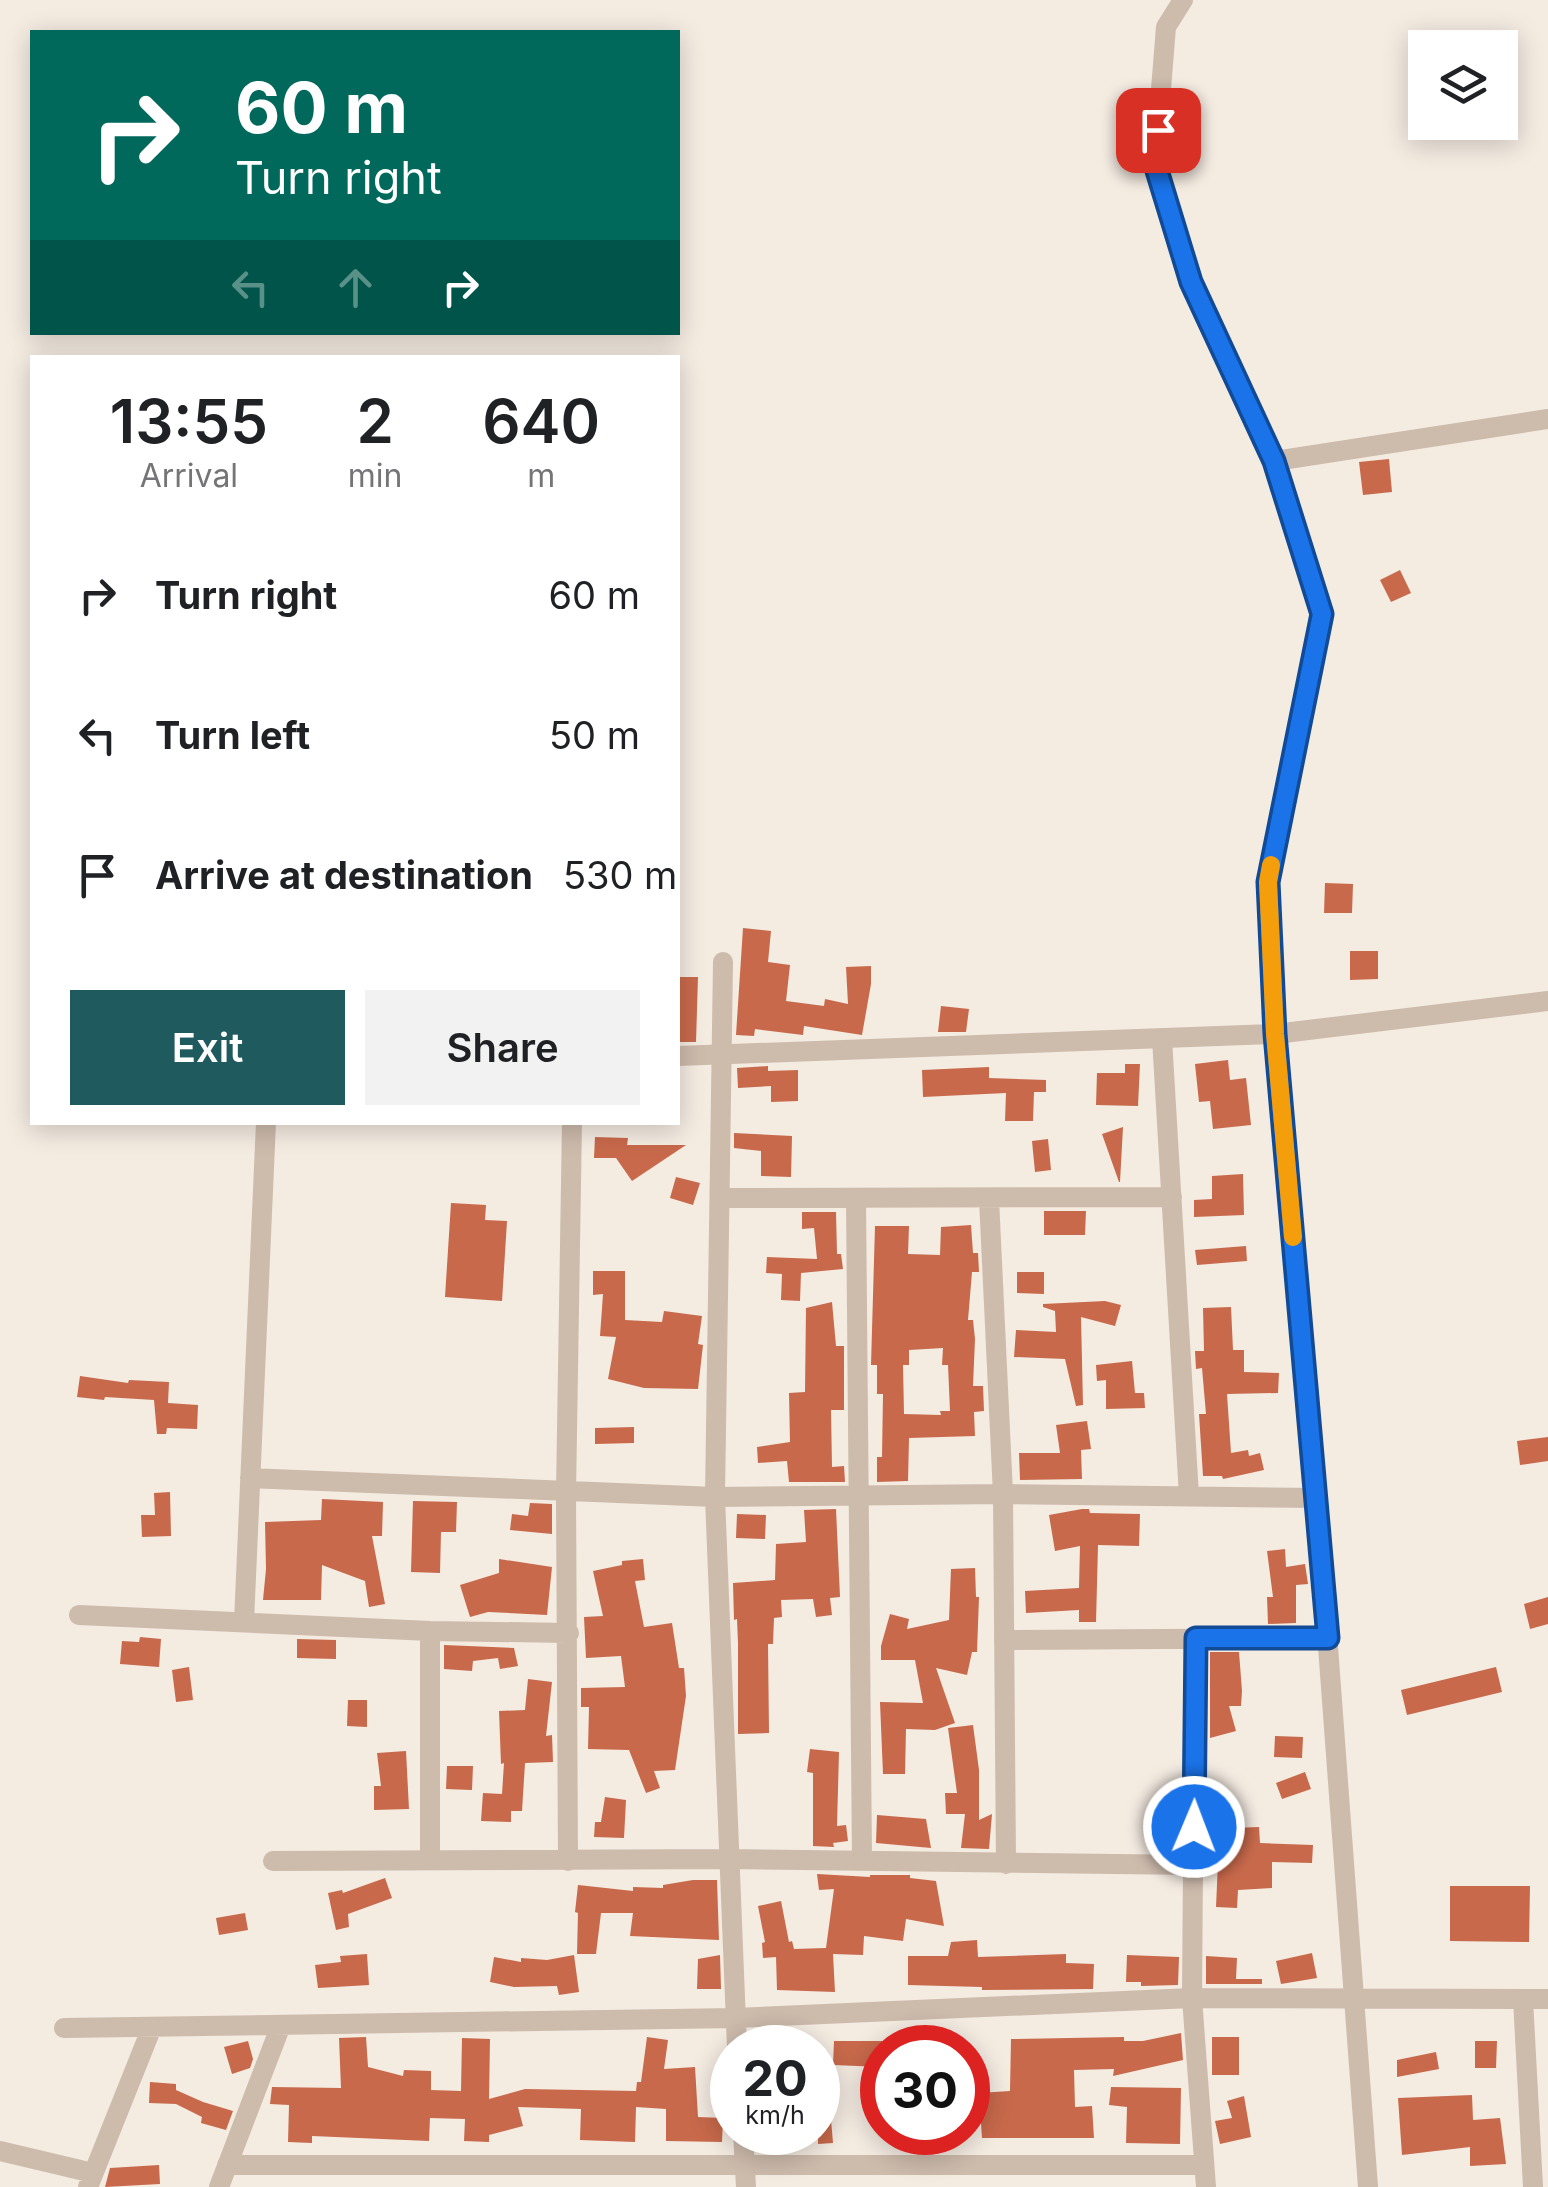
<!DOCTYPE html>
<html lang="en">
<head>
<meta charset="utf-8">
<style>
	:root { --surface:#fff; --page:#f2f2f2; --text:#202124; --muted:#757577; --accent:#1f5a5e }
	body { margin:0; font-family:Inter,sans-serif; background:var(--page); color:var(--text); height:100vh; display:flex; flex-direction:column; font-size:38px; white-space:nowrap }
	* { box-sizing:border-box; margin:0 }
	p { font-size:32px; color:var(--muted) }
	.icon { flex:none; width:55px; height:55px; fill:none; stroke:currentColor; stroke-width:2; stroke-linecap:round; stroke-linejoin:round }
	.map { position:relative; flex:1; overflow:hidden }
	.details { position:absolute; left:30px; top:355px; width:650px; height:770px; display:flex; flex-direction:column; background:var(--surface); border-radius:0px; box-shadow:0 5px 25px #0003 }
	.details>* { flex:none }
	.guide { position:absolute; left:30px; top:30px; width:650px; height:305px; border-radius:0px; box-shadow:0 5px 25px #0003; background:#00695c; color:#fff; overflow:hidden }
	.controls { position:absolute; left:1408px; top:30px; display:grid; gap:20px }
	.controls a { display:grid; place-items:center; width:110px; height:110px; border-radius:0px; background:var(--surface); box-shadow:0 5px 25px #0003; font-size:50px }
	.speed { position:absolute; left:710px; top:2025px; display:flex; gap:20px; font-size:50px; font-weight:700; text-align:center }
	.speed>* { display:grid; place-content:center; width:130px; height:130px; border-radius:50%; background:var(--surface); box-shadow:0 5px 25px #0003; line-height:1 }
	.speed small { font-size:25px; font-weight:400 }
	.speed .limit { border:15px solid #d22; background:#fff; color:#111 }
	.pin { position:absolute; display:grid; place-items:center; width:85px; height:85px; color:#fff; margin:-42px; border-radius:20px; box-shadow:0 5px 15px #0006 }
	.me { position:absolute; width:110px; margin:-55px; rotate:1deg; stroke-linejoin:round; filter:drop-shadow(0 0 8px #0008) }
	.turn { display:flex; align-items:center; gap:35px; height:210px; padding:0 40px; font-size:45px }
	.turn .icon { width:130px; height:130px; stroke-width:2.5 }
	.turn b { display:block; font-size:70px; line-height:85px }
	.lanes { display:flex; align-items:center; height:95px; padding:0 40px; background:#0003; justify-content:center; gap:50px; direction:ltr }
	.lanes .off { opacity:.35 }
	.eta { display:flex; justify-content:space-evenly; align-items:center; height:170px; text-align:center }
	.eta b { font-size:60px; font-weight:600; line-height:70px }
	.primary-button { display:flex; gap:20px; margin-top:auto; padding:20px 40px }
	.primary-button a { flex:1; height:115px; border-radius:0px; background:var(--accent); color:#fff; font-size:40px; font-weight:600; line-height:115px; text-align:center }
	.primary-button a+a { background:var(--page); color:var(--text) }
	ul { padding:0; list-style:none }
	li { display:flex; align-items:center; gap:30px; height:140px; padding:0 40px }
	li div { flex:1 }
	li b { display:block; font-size:38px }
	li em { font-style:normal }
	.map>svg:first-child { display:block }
	.building { fill:#c8694b; fill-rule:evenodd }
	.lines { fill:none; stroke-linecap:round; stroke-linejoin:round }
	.street { stroke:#cdbbac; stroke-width:20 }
	.route-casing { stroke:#114b97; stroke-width:25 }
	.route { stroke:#1a73e8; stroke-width:18 }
	.slow { stroke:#f59e0b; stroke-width:18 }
</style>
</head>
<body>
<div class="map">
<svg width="1548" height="2187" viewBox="0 0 1548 2187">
	<rect width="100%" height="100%" fill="#f4ebe1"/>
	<path class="building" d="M1389 459 1392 492 1363 495 1359 462Z
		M1400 570 1411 593 1391 602 1380 580Z
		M1325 883 1353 884 1352 913H1324Z
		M743 928 771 931 768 962 790 965 786 1001 824 1006 825 999 848 1004 846 967 871 966V984L862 1035 804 1026 803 1035 755 1029 754 1036 736 1035Z
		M1350 951H1378V979L1350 980Z
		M678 977H698L696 1042H678Z
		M941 1006 969 1009 966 1032H938Z
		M1228 1060 1230 1080 1246 1078 1251 1125 1213 1129 1210 1101 1199 1102 1195 1064Z
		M1125 1064H1140L1138 1106 1096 1105 1097 1073H1125Z
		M768 1066V1071L798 1070V1101L771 1102V1086L738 1088 737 1068Z
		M989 1067V1078L1046 1080V1092H1034L1033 1121H1005L1006 1093 923 1097 922 1070Z
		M1123 1127 1120 1182H1119L1102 1134Z
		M734 1133 792 1136 791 1177 761 1176V1151L734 1148Z
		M595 1137 628 1138 627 1145H686L632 1181 616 1158H594Z
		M1048 1139 1051 1170 1035 1172 1032 1141Z
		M1243 1174 1244 1215 1194 1217V1200L1212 1199V1176Z
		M676 1177 700 1183 693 1205 670 1198Z
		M451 1203 486 1205 485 1220 507 1221 502 1301 445 1297Z
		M1044 1211H1086L1085 1235H1044Z
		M802 1212H836L837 1254H841L843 1269 801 1273 800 1301 781 1300 782 1274 766 1273 767 1257 817 1259 814 1228 802 1229Z
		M971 1225 973 1253H978L979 1272H972L968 1320H973L975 1339 973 1386H983L984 1411 974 1412 975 1436 909 1438 908 1481 877 1482V1457H882L883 1394H877V1365H871L875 1226H909L908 1254 940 1255 941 1227ZM943 1348 942 1365H948L950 1411H940L941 1415 904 1414 903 1365H909V1350Z
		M1246 1246 1247 1261 1197 1265 1195 1250Z
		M593 1271H625V1320L662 1322 664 1311 702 1316 698 1344 703 1345 698 1389 644 1388 608 1379 616 1337 600 1336 603 1294 593 1295Z
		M1017 1272H1044V1294L1017 1293Z
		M1105 1301 1121 1305 1115 1326 1081 1317 1083 1405 1076 1406 1065 1359 1014 1357 1016 1330 1056 1332 1055 1311 1043 1307V1304Z
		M832 1302 836 1346H844V1410H831L832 1467 844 1466 845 1482H789L787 1461 758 1463 757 1447 790 1442 789 1393 805 1392 806 1308Z
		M1231 1307 1233 1350H1244V1372L1279 1373 1278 1393 1227 1394 1231 1453 1248 1450 1249 1456 1260 1453 1264 1470 1223 1479 1222 1476H1203L1199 1414H1206L1202 1368 1196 1369 1195 1351H1204L1203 1308Z
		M1132 1361 1135 1393H1144L1145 1408 1106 1409V1380L1097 1381 1096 1365Z
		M80 1376 128 1383 129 1380 169 1382 168 1403 198 1405 197 1429 167 1428 166 1434H157L154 1400 105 1397 104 1400 77 1397Z
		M1087 1421 1091 1449 1081 1450 1082 1479 1020 1480 1019 1453H1060L1056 1425Z
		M634 1427V1443L595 1444V1428Z
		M1548 1437V1461L1520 1465 1517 1441Z
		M170 1492 171 1536 142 1537 141 1515H155L154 1493Z
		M322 1499 383 1502 382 1536H372L385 1604 369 1607 365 1581 322 1565 321 1600H263L266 1569 265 1522 321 1520Z
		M413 1501 457 1502 456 1532H441L440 1573 411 1572Z
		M530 1503 552 1504V1534L510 1530 512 1514 528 1516Z
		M836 1509 840 1597 830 1598 832 1615 816 1617 813 1599 781 1600 782 1617 774 1618 773 1644H768L769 1733 738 1734V1643L737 1619 734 1620 733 1583 775 1580 776 1544 806 1542 804 1510Z
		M1082 1509H1089L1090 1513 1140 1514 1139 1546 1098 1545 1096 1622H1079V1610L1026 1613 1025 1591 1079 1588 1080 1546 1055 1551 1049 1515Z
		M737 1514 766 1515 765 1539 736 1538Z
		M1285 1549 1286 1567 1305 1564 1308 1584 1296 1585V1623L1268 1624 1267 1597H1273L1267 1551Z
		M499 1559 552 1567 547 1615 488 1612 470 1617 460 1585 499 1573Z
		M643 1559 645 1580 635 1581 644 1627 672 1623 679 1668H684L686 1696 675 1770 654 1771 660 1788 646 1793 629 1750 588 1749 589 1707H581V1688L625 1687 621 1656 586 1658 584 1617 603 1616 593 1571 622 1565V1561Z
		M975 1568 976 1597H979L977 1652H972L967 1675 936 1668 955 1723 935 1730 906 1729 905 1774H883L880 1702 923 1703 915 1660H881V1646L890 1614 909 1619 907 1629 949 1620 951 1569Z
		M1548 1597V1624L1530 1629 1524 1604Z
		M140 1637 161 1639 159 1667 120 1664 122 1641 139 1642Z
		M297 1639 336 1640V1659L297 1658Z
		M444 1645 514 1648 518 1666 500 1669 498 1658 473 1661 472 1671 444 1669Z
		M1210 1652H1239L1242 1691 1241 1706H1229L1236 1731 1210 1738Z
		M189 1667 193 1700 176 1702 172 1670Z
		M1496 1667 1502 1692 1407 1715 1401 1690Z
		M528 1679 552 1682 546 1736 552 1735 553 1762 525 1763 522 1811H511V1822L481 1821 483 1793 502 1794 504 1763 501 1764 499 1711 525 1710Z
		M348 1700H367V1727L347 1726Z
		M973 1725 979 1770V1820L992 1814 989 1849 961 1848 965 1814H946L945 1793H957L948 1728Z
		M1275 1736 1303 1737 1302 1758 1274 1757Z
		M810 1749 839 1752 837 1826 846 1825 848 1841 833 1843 834 1847 813 1846V1773L807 1772Z
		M406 1751 409 1809 374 1810V1786H381L377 1753Z
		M447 1766H473L472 1790 446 1789Z
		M1305 1772 1311 1789 1282 1799 1276 1783Z
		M605 1797 626 1800 624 1838 594 1837 595 1822H601Z
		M877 1815 926 1819 931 1848 876 1843Z
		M1259 1827 1260 1843 1313 1845 1312 1863 1272 1862V1888L1238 1890 1237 1908 1216 1907 1218 1862H1207V1829Z
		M817 1874 870 1877V1875H910V1878L936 1881 944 1926 906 1919 903 1941 864 1936 863 1955 833 1954 835 1992 777 1990 776 1957 763 1958 762 1943 765 1942 758 1906 781 1901 789 1942 792 1941 794 1949 826 1948 834 1889 819 1890Z
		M385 1878 392 1898 348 1914 349 1927 336 1930 328 1893 342 1890 343 1893Z
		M693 1880H717L719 1940 630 1936 633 1913H601L596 1954H577L578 1913 575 1912 578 1885 633 1891V1887L663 1888V1885Z
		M1450 1886H1530L1529 1942 1450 1941Z
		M245 1913 248 1930 219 1935 216 1918Z
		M977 1940 978 1957 1066 1954V1963L1094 1964 1093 1989 982 1990V1987L908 1985V1956H948L951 1942Z
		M1312 1953 1317 1978 1281 1984 1276 1961Z
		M367 1954 369 1985 318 1988 315 1965 341 1962 340 1956Z
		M574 1955 579 1992 559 1995 557 1986 514 1987 490 1982 494 1957 521 1962V1958L547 1960Z
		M720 1955 721 1989H697L698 1959Z
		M1127 1955 1179 1957 1178 1985 1141 1986V1982H1126Z
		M1206 1956 1237 1958 1236 1979H1262V1984H1206Z
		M1181 2033 1183 2060 1113 2076 1114 2069 1074 2070 1075 2107 1092 2106 1094 2138H982L979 2093 1010 2091 1011 2039 1124 2037V2041H1143Z
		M366 2037 368 2067 403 2076 404 2070 431 2071V2090L461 2091 462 2038 490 2039 489 2099 525 2089 636 2091 637 2082H641L647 2037 668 2040 664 2069 695 2067 698 2117 723 2118 722 2142 666 2141V2109L636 2107 635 2142 580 2140 581 2109 518 2107 523 2126 489 2135V2142L464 2141 465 2119 430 2118 429 2141 312 2136V2143L288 2142 289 2105 270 2104 272 2087 341 2088 339 2038Z
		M1212 2037H1239V2075H1212Z
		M248 2041 253 2059 250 2068 232 2074 224 2047Z
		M834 2041H882V2067L833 2065Z
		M1475 2041H1497L1496 2068H1475Z
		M1436 2052 1439 2069 1397 2077V2060Z
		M150 2082 176 2084V2090L203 2102 233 2111 226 2130 201 2123 202 2117 176 2104 149 2103Z
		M1111 2087 1181 2088 1180 2144 1126 2143 1127 2107 1109 2105Z
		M1472 2095 1473 2120 1500 2118 1506 2164 1470 2166V2147L1402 2155 1398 2098Z
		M829 2096 833 2143 818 2144V2097Z
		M1244 2096 1251 2137 1220 2144 1215 2121 1232 2118 1227 2101Z
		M159 2165 160 2184 105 2187 110 2168Z"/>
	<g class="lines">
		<path class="street" d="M1183 0 1166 27 1155 164 1191 282 1275 461 1322 614 1268 883 1275 1034 1317 1498 1368 2187
			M1275 461 1548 419
			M723 962 715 1497 737 2048
			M1162 1038 1189 1496
			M678 1056 1275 1034 1548 1001
			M720 1198 1172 1197
			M856 1199 862 1861
			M989 1199 1003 1494 1006 1864
			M250 1478 715 1497 1003 1494 1317 1498
			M79 1615 430 1631 569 1633
			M244 1622 266 1122
			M430 1631V1860
			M1004 1640 1328 1638
			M273 1861 729 1859 1193 1865 1192 1998 1206 2187
			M568 1861 566 1493 572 1122
			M1193 1865 1196 1639
			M1523 1999 1533 2187
			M64 2028 735 2018 1192 1998 1548 1999
			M743 2132 746 2187
			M0 2151 93 2173
			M227 2165H1204
			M88 2187 152 2027
			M219 2187 281 2025"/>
	</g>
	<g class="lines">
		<g class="route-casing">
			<path id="route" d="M1158 130 1155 164 1191 282 1274 461 1322 614 1268 882 1275 1034 1328 1638H1196L1194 1827"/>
		</g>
		<use href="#route" class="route"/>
		<path class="slow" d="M1271 865 1268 882 1275 1034 1293 1237"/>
	</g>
</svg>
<div class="controls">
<a><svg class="icon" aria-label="layers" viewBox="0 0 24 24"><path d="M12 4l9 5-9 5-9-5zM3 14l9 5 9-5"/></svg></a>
</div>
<div class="speed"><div>20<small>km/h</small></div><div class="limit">30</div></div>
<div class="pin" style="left:1158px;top:130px;background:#d93025"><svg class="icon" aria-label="arrive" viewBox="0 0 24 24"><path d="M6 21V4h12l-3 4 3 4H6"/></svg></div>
<svg class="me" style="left:1194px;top:1827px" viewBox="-20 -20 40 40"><circle r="17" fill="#1a73e8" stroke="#fff" stroke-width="3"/><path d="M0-11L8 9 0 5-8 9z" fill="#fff"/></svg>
<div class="guide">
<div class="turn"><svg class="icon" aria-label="right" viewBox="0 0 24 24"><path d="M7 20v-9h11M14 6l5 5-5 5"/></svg><div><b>60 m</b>Turn right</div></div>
<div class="lanes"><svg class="icon off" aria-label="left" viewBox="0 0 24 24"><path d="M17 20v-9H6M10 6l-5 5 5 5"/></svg><svg class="icon off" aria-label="ahead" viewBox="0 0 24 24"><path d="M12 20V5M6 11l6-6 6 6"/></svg><svg class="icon" aria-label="right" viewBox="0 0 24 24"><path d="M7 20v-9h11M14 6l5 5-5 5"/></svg></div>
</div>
<section class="details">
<div class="eta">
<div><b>13:55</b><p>Arrival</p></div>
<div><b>2</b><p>min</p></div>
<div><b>640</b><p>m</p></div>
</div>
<ul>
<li><svg class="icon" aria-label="right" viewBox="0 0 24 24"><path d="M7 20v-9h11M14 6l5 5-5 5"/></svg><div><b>Turn right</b></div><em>60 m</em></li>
<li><svg class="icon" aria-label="left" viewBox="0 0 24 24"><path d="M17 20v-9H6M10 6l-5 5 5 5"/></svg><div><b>Turn left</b></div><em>50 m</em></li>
<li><svg class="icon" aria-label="arrive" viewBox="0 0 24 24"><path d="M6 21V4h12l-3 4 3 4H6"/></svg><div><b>Arrive at destination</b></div><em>530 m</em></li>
</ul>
<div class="primary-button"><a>Exit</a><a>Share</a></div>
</section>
</div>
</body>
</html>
